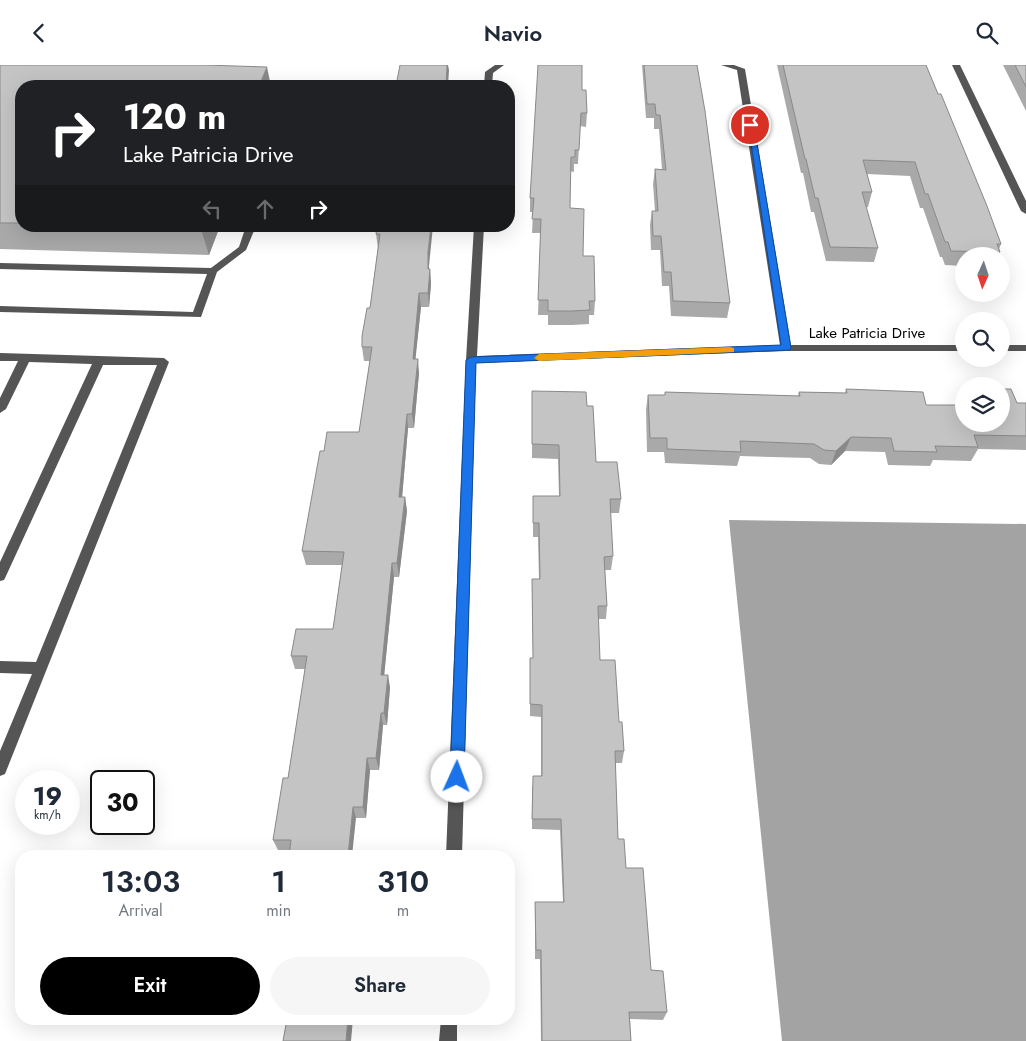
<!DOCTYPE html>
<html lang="en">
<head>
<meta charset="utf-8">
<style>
	:root { --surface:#fff; --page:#f6f6f7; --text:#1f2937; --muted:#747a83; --accent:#000 }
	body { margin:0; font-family:Jost,sans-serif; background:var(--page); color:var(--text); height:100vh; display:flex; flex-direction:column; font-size:19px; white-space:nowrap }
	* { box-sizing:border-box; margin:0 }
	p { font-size:16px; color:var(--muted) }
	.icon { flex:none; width:28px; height:28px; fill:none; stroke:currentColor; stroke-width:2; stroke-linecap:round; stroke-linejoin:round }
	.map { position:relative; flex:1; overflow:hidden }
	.drawer { position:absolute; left:15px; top:785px; width:500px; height:175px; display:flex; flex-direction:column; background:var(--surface); border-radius:20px; box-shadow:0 5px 20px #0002 }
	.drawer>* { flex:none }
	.top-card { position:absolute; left:15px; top:15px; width:500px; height:152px; border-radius:20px; box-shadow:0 5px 20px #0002; background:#202124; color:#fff; overflow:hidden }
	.needle { width:32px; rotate:183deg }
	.fabs { position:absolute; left:955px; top:182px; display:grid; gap:10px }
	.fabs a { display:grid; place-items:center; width:55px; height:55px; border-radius:50%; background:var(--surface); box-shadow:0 5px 20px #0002; font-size:25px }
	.speed { position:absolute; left:15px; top:705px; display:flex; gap:10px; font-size:25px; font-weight:700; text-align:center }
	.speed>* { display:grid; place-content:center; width:65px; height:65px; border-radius:50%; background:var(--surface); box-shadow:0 5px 20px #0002; line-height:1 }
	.speed small { font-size:12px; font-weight:400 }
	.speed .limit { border:2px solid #111; border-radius:8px; background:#fff; color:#111 }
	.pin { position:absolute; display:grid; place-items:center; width:42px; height:42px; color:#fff; margin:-21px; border:2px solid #fff; border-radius:50%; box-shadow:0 1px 5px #0007 }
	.me { position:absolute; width:55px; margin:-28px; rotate:2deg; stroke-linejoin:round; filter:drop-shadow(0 0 4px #0008) }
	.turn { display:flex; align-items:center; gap:18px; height:105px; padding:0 25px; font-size:22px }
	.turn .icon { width:65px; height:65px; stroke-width:2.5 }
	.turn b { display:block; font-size:35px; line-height:42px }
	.lanes { display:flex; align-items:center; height:48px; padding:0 25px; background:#0003; justify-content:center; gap:25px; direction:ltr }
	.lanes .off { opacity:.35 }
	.eta { display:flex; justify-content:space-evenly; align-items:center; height:85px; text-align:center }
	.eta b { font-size:30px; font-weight:600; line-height:35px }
	.cta { display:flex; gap:10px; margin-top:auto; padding:10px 25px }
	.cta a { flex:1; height:58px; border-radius:30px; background:var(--accent); color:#fff; font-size:20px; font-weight:600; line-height:58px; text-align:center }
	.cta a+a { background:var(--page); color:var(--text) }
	header { display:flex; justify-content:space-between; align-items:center; height:65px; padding:0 25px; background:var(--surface); font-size:22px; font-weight:600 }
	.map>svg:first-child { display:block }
	.water { fill:#a3a3a3 }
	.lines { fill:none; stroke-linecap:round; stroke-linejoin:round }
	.minor { fill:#555; fill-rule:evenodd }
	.wall { fill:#a9a9a9 }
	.shaded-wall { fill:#898989 }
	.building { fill:#c4c4c4; stroke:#898989 }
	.route { fill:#1a73e8; stroke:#114b97 }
	.slow { fill:#f59e0b }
	.labels { text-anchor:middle; stroke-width:4.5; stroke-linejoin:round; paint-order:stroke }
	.street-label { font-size:15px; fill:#000; stroke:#fff }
</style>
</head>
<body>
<header><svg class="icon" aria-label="back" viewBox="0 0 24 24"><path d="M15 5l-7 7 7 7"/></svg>Navio<svg class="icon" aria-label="search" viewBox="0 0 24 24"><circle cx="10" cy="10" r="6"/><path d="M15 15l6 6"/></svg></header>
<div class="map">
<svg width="1026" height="976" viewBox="0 0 1026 976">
	<rect width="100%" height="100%" fill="#fff"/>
	<path class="water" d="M729 455 1026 459V976H782Z"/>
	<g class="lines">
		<path class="minor" d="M495 0H504L493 8 492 21H484L485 7Z
			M721 0H734L745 4 791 280H964V286H786L476 298 462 791H446L466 295 474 161H484L477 291 780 280 737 5Z
			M952 0H960L1026 136V149L1021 146Z
			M246 161H256L246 185 217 207 201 252 0 247V241L193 247 207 209 0 204V198L211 203 239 182Z
			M1001 280H1026V286H1001Z
			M0 288 164 293 169 297 7 704 5 709 0 711V686L32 609 0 608V596L36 597 157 300H103L6 511 4 515 0 516V497L92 299 29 297 6 344 0 348V333L18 296H0Z
			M441 954H457V976H439Z"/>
	</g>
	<path class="wall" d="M0 0 21 21V161H220L209 190 0 184Z
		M642 0H697L730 238 727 253 671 251 669 221H662L660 185H651L650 160 652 146H655L653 119 655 104 662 105 659 64H654V53H646Z
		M777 0H926L1001 179 999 184 1000 187 998 191H964V201L945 200 942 192H940L923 143H920L910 111 867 109 872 127 868 142H866L878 183 874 197 826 196 814 147H811L803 108H801Z
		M1003 0H1026V46Z
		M582 25 587 48 586 62 580 61 578 99H574V107L570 106V143L595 236 594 250H589V259L572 260H548V250H538L541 168H532L533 147H530V133Z
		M377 161 429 201V204H430L431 219 429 242H421L415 294 419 308 414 363H408L402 432H405L407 446 399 512H394L384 610 390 622 387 660H383L379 705H370L366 753H356L290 785H278L273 775 288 713 305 604H295L291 591 333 564 342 500H306L302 486 324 386 359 367 370 296H364L362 282 370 243 378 183 376 169Z
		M846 324 926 340 964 359 1017 338H1026V385L978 384 971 396 933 395 930 401 888 400 885 387 845 386 831 400 819 399 810 393 740 391 737 401 665 398 664 387H647L646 344 648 330H665V327L798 331 799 327 845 328Z
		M532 326 587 341 596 397 621 434 619 448H610L613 491 611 505H605L607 541 606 554H598L600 595 619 657 624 686 622 698H615L618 774 651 905 667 947 663 955 630 954 631 976H541L540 894H535V837H563L560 765 532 764V722L541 711V652L530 651V593H533L532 514H539L538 472H533V431H559L558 394 532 393Z"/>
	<path class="shaded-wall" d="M447 0H448L449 5 448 21H446Z
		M267 2 271 21H259Z
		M202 161H220L209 190 201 164Z
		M431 161H433L429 201V218L428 204V187Z
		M430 204 431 219 429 242 428 228Z
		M419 228 421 242 414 308 413 294Z
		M418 294 419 308 414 363 412 349Z
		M407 349 408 363 401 445 399 432Z
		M851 372 845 386 831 400 836 386Z
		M405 432 407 446 399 512 397 498Z
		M392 498 394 512 383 622 381 610Z
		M388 610 390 622 387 660 384 648Z
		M381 648 383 660 379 705 376 693Z
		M367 693 370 705 366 753 363 742Z
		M353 742 356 753 352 791H348Z
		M348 954H353L351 976H346Z"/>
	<path class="building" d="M0 0H204L267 2 259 21H21V158H0Z
		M400 0H447L446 21H396Z
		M538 0H582V25H586L587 48H581L579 85H575V92H571L570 143 584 144 583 191H594L595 236H589L590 245 572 246H548V235H538L541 154H532L534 133H530Z
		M644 0H697L705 46 730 238 673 236 671 207H664L661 171H653L652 146H658L655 104 666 105 660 50H656L655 39H647Z
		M783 0H926L938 29H941L987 141 1001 179H997L1000 187 951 186 948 177H945L928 129H925L915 97 863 95 872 127H862L878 183 830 182 818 133H815L806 94H805Z
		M1015 0H1026V22Z
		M119 161H202L201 164Z
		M377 161H431L428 187V204H430L428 228H419L413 294H418L412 349H407L399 432H405L397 498H392L381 610H388L384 648H381L376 693H367L363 742H353L348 791H289L291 775H273L283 713H288L307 591H291L296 564H333L344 487 302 486 320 386H324L327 367H359L372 282H362V271L367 243H370L380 169H376Z
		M846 324 923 327 926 340H964V359H1001V324H1011L1017 338H1026V371L974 370 978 382 935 381 937 387 894 386 891 373 851 372 836 386 824 385 814 379 740 376 741 387 667 384V373H650L648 330H665V327L800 331 799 327 847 328Z
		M532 326 586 327 587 341H593L596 397H617L621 434H610L613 491 604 492 607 541H598L600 595H615L619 657H622L624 686H615L618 774H624L626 803H643L651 905 663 906 667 947H629L631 976H542L541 885H536L535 837H564L561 754H532L533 711H542V640L530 639V593H533L532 514H540L539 458H533V431H560L559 380 532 379Z
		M287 954H348L346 976H283Z"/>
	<path class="route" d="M748 58 754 60 791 283 790 285 476 298 464 712 462 716 457 718 452 716 450 712 466 295 471 292 781 280Z"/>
	<path class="slow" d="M730 282 734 283V287L539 296 534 293 539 289Z"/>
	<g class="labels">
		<g class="street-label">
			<text x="867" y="273">Lake Patricia Drive</text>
		</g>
	</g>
</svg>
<div class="fabs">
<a><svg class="needle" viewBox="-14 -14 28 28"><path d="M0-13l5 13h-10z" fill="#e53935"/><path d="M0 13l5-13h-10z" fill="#747a83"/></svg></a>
<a><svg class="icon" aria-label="search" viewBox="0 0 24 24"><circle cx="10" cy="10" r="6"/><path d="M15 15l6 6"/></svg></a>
<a><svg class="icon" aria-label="layers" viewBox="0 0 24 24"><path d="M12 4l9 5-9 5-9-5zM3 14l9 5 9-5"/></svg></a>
</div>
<div class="speed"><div>19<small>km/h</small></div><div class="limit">30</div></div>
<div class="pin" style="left:750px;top:60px;background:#d93025"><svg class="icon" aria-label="arrive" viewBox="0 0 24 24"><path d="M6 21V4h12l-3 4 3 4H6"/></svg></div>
<svg class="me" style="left:457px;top:712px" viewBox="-20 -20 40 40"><circle r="19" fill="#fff"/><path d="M0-13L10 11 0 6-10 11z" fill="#1a73e8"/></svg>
<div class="top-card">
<div class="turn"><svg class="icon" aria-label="right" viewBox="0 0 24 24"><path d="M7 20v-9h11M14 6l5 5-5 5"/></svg><div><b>120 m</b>Lake Patricia Drive</div></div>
<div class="lanes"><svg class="icon off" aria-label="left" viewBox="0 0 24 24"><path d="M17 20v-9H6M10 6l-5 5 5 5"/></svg><svg class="icon off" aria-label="ahead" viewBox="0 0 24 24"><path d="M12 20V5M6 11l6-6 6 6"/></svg><svg class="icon" aria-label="right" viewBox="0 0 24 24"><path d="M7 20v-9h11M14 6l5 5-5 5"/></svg></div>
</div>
<section class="drawer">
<div class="eta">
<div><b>13:03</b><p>Arrival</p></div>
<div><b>1</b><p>min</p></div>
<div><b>310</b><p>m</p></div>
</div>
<div class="cta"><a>Exit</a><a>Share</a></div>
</section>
</div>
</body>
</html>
